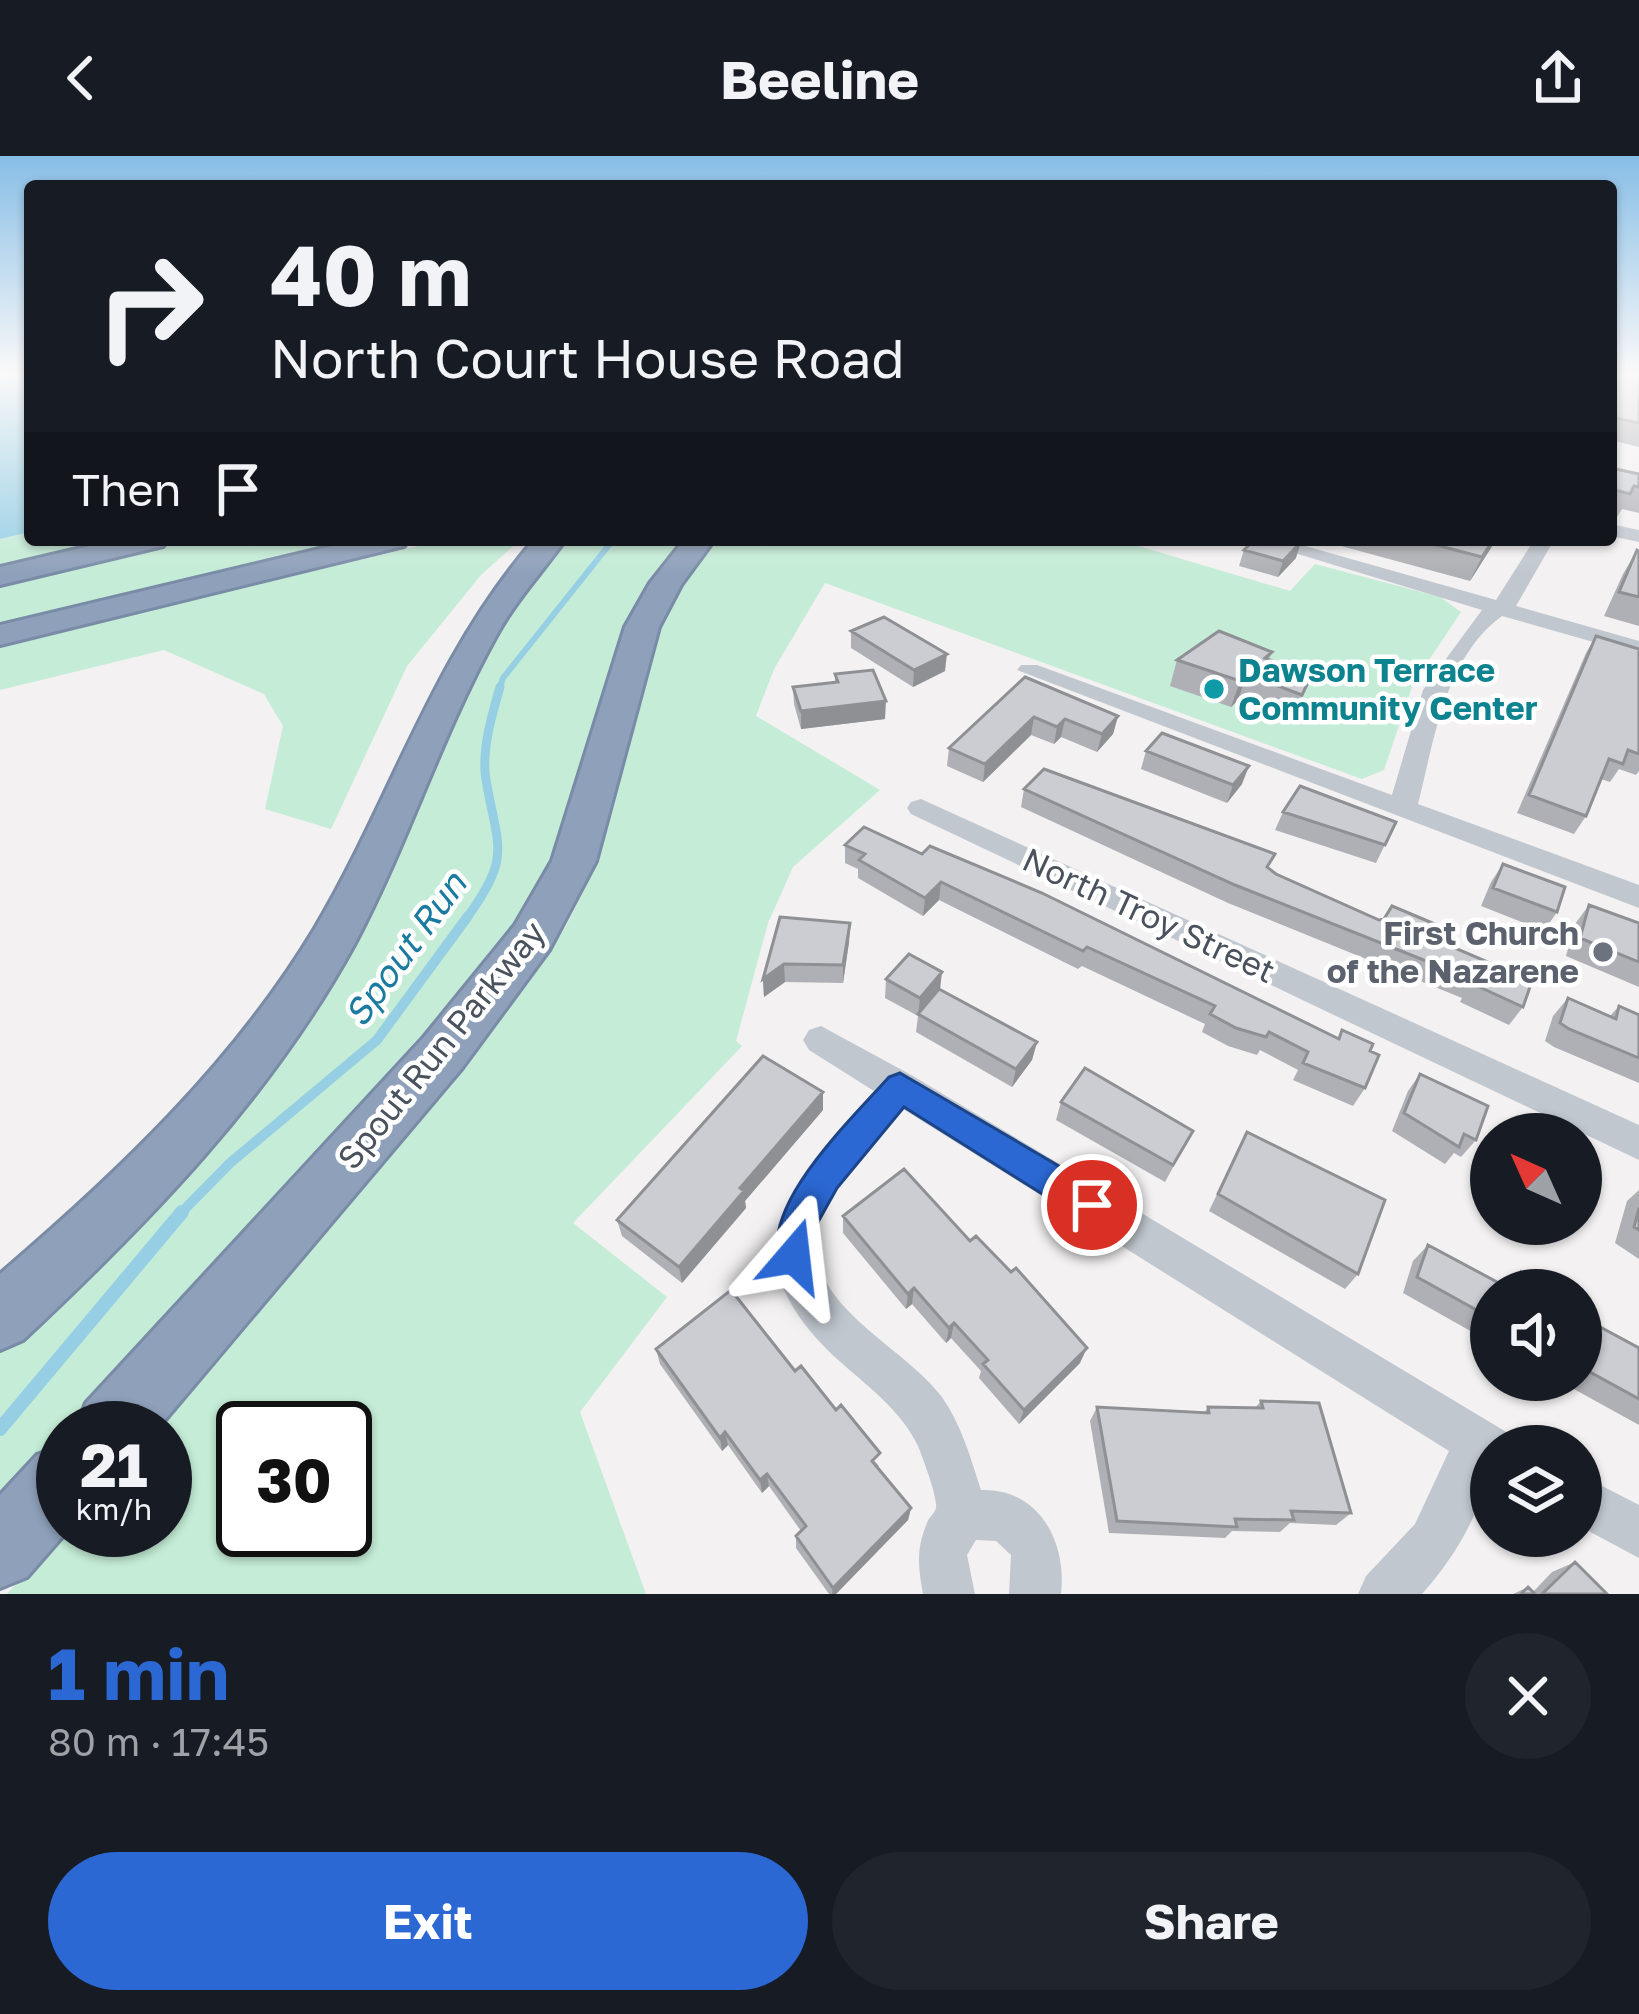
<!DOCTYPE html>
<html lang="en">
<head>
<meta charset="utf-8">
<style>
	:root { --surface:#171b24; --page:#20242c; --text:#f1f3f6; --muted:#9ea1a6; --accent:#2b68d3 }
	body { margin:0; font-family:"Golos Text",sans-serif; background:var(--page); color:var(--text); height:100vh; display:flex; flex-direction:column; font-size:45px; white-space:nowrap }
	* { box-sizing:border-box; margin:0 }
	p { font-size:39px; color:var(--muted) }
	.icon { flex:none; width:66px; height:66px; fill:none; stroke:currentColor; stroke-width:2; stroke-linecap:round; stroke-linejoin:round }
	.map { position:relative; height:1438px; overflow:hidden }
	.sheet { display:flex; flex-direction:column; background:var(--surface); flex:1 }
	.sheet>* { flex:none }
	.hud { position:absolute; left:24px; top:24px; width:1593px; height:366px; border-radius:12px; box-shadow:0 3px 9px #0004; background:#171b24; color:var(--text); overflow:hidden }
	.needle { width:78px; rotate:315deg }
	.tools { position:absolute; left:1470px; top:957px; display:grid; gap:24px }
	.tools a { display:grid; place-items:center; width:132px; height:132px; border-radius:50%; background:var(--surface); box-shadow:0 3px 9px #0004; font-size:60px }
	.speed { position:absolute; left:36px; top:1245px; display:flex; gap:24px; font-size:60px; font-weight:700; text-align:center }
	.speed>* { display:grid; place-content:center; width:156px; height:156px; border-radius:50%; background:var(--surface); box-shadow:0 3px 9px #0004; line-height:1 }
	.speed small { font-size:30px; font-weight:400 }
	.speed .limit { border:6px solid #111; border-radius:18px; background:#fff; color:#111 }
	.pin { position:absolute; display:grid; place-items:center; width:102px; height:102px; color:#fff; margin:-51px; border:6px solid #fff; border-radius:50%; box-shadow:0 3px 12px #0007 }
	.me { position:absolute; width:132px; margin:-66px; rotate:17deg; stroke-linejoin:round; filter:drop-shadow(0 0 9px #0008) }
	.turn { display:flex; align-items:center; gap:42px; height:252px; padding:0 48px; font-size:54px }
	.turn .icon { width:156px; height:156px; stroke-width:2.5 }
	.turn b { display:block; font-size:84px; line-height:102px }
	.then { display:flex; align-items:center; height:114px; padding:0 48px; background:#0003; gap:24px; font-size:45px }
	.round { display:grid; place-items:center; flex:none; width:126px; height:126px; border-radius:63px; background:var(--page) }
	.summary { display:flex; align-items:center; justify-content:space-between; height:204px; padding:0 48px }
	h1 { font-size:72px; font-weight:700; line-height:90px; color:var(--accent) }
	.action { display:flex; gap:24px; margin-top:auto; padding:24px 48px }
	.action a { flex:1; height:138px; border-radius:72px; background:var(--accent); color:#fff; font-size:48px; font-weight:700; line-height:138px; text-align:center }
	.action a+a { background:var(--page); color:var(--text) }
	header { display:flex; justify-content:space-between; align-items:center; height:156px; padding:0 48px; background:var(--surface); font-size:54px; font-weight:700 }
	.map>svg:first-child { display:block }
	.green { fill:#c4ecd6; fill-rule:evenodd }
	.water { fill:#96cee4 }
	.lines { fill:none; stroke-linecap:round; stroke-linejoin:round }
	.stream-far3 { stroke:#96cee4; stroke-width:6 }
	.stream-far2 { stroke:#96cee4; stroke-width:9 }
	.stream-far1 { stroke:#96cee4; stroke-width:10 }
	.stream { stroke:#96cee4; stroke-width:14 }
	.highway-casing { stroke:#798ba6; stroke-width:6 }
	.minor { fill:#c0c7ce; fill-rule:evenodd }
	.highway { fill:#8ea0ba; fill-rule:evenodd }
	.wall { fill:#afb0b5 }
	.shaded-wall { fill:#8e9094 }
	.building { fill:#cbcdd3; stroke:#8e9094; stroke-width:3 }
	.route { fill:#2b68d3; stroke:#1c4489; stroke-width:3 }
	.culture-dot { fill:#0f9aa8; stroke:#fff; stroke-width:4.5 }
	.worship-dot { fill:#6b7280; stroke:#fff; stroke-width:4.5 }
	.labels { text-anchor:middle; stroke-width:9; stroke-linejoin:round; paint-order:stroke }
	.culture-label { font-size:33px; font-weight:bold; fill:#0d838f; stroke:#fff; text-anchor:start }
	.street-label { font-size:33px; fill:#4a535d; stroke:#fff }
	.worship-label { font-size:33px; font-weight:bold; fill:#5b616d; stroke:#fff; text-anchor:end }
	.water-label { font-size:36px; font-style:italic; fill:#1a7a9f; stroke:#fff }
</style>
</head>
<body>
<header><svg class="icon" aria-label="back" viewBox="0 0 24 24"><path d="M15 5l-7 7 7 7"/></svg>Beeline<svg class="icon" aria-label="share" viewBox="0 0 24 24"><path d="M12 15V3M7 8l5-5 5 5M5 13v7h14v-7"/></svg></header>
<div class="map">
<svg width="1639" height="1438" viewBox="0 0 1639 1438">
	<rect width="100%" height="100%" fill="#f3f1f1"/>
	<path class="green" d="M30 376V384H117L0 412V383Z
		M178 384H358L0 468V427Z
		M443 384H520L481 419 407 510 331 673 265 653 283 570 264 538 164 494 0 534V490Z
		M565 384H687L565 688 541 732 478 824 0 1345V1188L166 1031 489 483Z
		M718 384H1118L1290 435 1315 408 1440 441 1461 456 1413 528 1384 614 1362 623 825 427 774 513 756 560 880 634 793 711 768 767 736 885 742 890 573 1067 667 1141 580 1256 646 1438H7L64 1374H165V1272H151L451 930 566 770 599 704 649 487 666 448ZM243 1272H345V1374H243Z"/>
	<path class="water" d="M0 217H30V376L0 383Z"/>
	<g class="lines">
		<path class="stream-far3" d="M499 534 503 522 613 384"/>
		<path class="stream-far2" d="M466 763C512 700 498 693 486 624 481 595 492 559 500 531"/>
		<path class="stream-far1" d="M179 1059 230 1007 377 884 468 760"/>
		<path class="stream" d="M0 1273 182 1056"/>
		<g class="highway-casing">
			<path id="highway" d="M115 384H168L163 390 0 429V411Z
				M357 384H409L404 390 0 489V469Z
				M534 384H565C542 416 515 445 496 480 441 579 408 687 355 787 271 941 150 1065 23 1184L0 1194V1118C118 1017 233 908 314 774 393 641 430 505 534 384Z
				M684 384H714L681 429 659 471 596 705 549 794 462 912 158 1272H76L86 1247 424 881 515 769 552 705 625 471 650 427Z
				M63 1289V1374H68L27 1421 0 1432V1339L37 1299Z"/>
		</g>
		<path class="minor" d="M1611 368 1639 374V386L1611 380Z
			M1252 384H1284L1496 444 1534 384H1554L1516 450 1639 485V499L1502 460C1445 501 1434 585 1418 648L1639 729V752L1017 514 1021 509H1037L1392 639 1423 534 1482 454Z
			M921 643 1639 969V1004L911 658 907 652 911 646Z
			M821 870 913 920 1508 1277 1513 1290H1491C1491 1341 1458 1398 1422 1438H1358L1366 1420 1415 1368 1449 1295 903 953C876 986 833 1022 820 1063 794 1146 901 1186 942 1241 961 1268 971 1303 981 1334 1040 1332 1067 1387 1061 1438H1009L1011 1399 996 1385 976 1384 967 1399 975 1438H923C918 1411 916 1393 927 1367 929 1361 935 1357 936 1352 938 1342 922 1300 918 1290 901 1254 866 1229 837 1203 722 1096 789 1028 874 935L809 894 803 884 809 874Z
			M1581 1319 1639 1349V1402L1581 1371Z"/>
		<use href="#highway" class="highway"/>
	</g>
	<path class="wall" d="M1611 217H1639V291L1611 284Z
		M1639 318V357L1622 353 1617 361 1611 359V322Z
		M1319 384H1496L1470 425Z
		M1244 394 1296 402 1278 421 1239 410Z
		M1637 394 1639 395V470L1604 460 1623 418Z
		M851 475 945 515 913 531 851 492Z
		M1596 480 1639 493V615L1636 619 1619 613 1610 626 1601 623 1586 660 1574 678 1517 657 1586 497Z
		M1272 496 1269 503 1311 520 1292 565 1238 544 1231 551 1170 530 1177 504Z
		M835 518 885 563 801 573 794 548 793 531 835 526Z
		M1025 521 1118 560 1113 578 1097 596 1061 581 1054 588 1031 579 983 626 947 610 949 592Z
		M1146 595 1242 628 1227 647 1141 613Z
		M1024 633 1269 713 1276 718 1379 764 1429 781 1523 851 1509 869 1460 846 1462 842 1228 747 1021 651Z
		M1283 656 1396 666 1376 707 1275 674Z
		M845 689 922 698 1338 882 1342 874 1370 895 1365 932 1353 950 1293 924 1298 914 1260 894 1257 899 1228 890 1202 876 1205 868 1082 810 1078 813 939 744 923 760 858 722V713L845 707Z
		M1503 708 1557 756 1544 775 1481 750 1491 726Z
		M1589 749 1639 767V831L1566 800 1575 768Z
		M850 767 849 786 843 827 785 826 764 841 763 823Z
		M886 823 940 833 1037 886 1032 904 1012 931 916 876 918 860 885 842Z
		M1568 842 1610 860 1619 850 1639 859V927L1554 891 1545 885 1553 860Z
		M1420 918 1476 984 1461 1001 1454 997 1445 1008 1392 975 1408 935Z
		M1061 946 1193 975 1165 1026 1056 964Z
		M823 954 745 1045 746 1052 682 1127 622 1080 617 1064Z
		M1247 976 1358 1118 1345 1133 1209 1055Z
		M1639 1034V1103L1615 1087 1627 1045Z
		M843 1060 1080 1207 1019 1268 979 1222 981 1215 951 1182 946 1187 912 1148 906 1153 843 1077Z
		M1428 1089 1505 1130 1521 1116 1555 1134H1491V1205L1486 1203 1490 1186 1403 1137 1413 1105Z
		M1581 1148 1589 1165 1639 1192V1269L1572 1232 1557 1242 1525 1224H1581Z
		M656 1193 795 1215 879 1310 877 1311 911 1352 908 1364 836 1438H829L796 1392V1380L801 1375 769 1330 762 1337 728 1289 722 1295 660 1208Z
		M1261 1245 1351 1357 1336 1369 1290 1367 1280 1376 1232 1375 1225 1382 1109 1377 1090 1265 1097 1251 1204 1257 1208 1251 1255 1252Z
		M1575 1406 1607 1438H1513L1528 1431 1533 1436 1552 1416Z"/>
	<path class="shaded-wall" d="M1493 384H1496L1470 425 1482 401Z
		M1301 386 1296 402 1278 421 1283 405Z
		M947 498 945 515 913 531 914 514Z
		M1247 518 1238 544 1231 551 1240 525Z
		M886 545 885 563 801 573V555Z
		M1118 560 1113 578 1097 596 1102 578Z
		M1034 561 1031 579 983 626 985 608Z
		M1065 563 1061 581 1054 588 1057 571Z
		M1249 610 1242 628 1227 647 1233 629Z
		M941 726 939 744 923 760 925 742Z
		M850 767 849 786 843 827V809Z
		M784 808 785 826 764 841 763 823Z
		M942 816 940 834 918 860 920 842Z
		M1037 886 1032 904 1012 931 1016 913Z
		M823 936V954L745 1045 746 1052 682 1127 679 1111 740 1032Z
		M914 1132 912 1148 906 1153 908 1138Z
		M954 1167 951 1182 946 1187 949 1172Z
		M1087 1192 1080 1207 1019 1268 1024 1254Z
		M725 1276 728 1289 722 1295 720 1282Z
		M767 1318 769 1330 762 1337 760 1324Z
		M911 1352 908 1364 836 1438H832L833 1432Z"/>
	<path class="building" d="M1611 217H1639V267L1611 261Z
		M1616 313 1639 318V331L1634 330 1630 338 1611 333V323Z
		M1254 384H1294L1301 386 1283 405 1244 394Z
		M1417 384H1493L1482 401Z
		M1637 394 1639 395V441L1619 436Z
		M884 461 947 498 914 514 851 475Z
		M1219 475 1272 496 1265 502 1311 520 1302 539 1247 518 1240 525 1177 504Z
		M1596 480 1639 493V598L1628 594 1623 608 1609 603 1586 660 1529 639Z
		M873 514 886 545 801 555 793 531 838 526 835 518Z
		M1025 521 1118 560 1102 578 1065 563 1057 571 1034 561 985 608 949 592Z
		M1162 577 1249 610 1233 629 1146 595Z
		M1044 613 1275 698 1267 711 1276 718 1379 764 1384 763 1392 750 1435 768 1429 781 1532 825 1523 851 1473 828 1474 824 1235 729 1024 633Z
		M1300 630 1396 666 1385 689 1283 656Z
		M864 671 922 698 930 690 1042 737 1339 883 1342 874 1373 888 1370 895 1379 899 1365 932 1303 907 1308 896 1269 876 1266 881 1236 872 1210 858 1215 850 1087 791 1083 795 941 726 925 742 859 704 865 698 845 689Z
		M1503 708 1565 731 1557 756 1493 732Z
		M1589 749 1639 767V806L1580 782Z
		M780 761 850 767 843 809 784 808 763 823Z
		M909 798 942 816 920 842 886 823Z
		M939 833 1037 886 1016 913 918 858Z
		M1568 842 1616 863 1619 850 1639 859V902L1569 873 1560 867Z
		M763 900 823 936 740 1032 744 1035 679 1111 617 1064Z
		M1085 912 1193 975 1173 1009 1061 946Z
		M1420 918 1488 950 1476 984 1464 978 1459 991 1404 957Z
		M1247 976 1385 1044 1358 1118 1218 1038Z
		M1581 999 1592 1005 1583 1036 1581 1034Z
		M904 1013 970 1085 976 1080 1011 1116 1016 1112 1087 1192 1024 1254 983 1208 988 1204 954 1167 949 1172 914 1132 908 1138 843 1060Z
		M1639 1052V1074L1634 1071Z
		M1428 1089 1512 1134H1491V1162L1417 1121Z
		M1521 1116 1555 1134H1516Z
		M731 1134 795 1215 801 1210 836 1254 841 1249 880 1297 872 1305 911 1352 833 1432 796 1380 806 1370 767 1318 760 1324 725 1276 720 1282 656 1193Z
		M1581 1148 1591 1153 1589 1165 1639 1192V1243L1581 1211Z
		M1261 1245 1319 1247 1351 1357 1291 1355 1294 1364 1235 1363 1237 1371 1117 1365 1097 1251 1209 1257 1208 1251 1263 1252Z
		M1575 1406 1607 1438H1542Z
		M1528 1431 1535 1438H1521Z"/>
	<linearGradient id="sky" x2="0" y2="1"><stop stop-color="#87bee6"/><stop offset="0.52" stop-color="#faf9f9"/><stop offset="1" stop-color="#faf9f9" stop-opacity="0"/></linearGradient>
	<rect width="1639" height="418" fill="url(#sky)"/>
	<path class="route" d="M900 917 1105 1037 1111 1049 1105 1061 1092 1066 1079 1061 904 951 837 1032 818 1066 808 1113 794 1118 781 1113C755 1053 852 963 889 921Z"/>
	<circle class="culture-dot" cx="1214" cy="533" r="12"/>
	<circle class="worship-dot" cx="1603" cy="796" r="12"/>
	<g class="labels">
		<g class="culture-label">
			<text x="1238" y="526">Dawson Terrace<tspan x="1238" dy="38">Community Center</tspan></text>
		</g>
		<g class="street-label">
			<text transform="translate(1149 759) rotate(25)" y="12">North Troy Street</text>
			<text transform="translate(441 889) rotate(-51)" y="12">Spout Run Parkway</text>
		</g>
		<g class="worship-label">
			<text x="1579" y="789">First Church<tspan x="1579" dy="38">of the Nazarene</tspan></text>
		</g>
		<g class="water-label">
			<text transform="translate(405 793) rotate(-54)" y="13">Spout Run</text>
		</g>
	</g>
</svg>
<div class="tools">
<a><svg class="needle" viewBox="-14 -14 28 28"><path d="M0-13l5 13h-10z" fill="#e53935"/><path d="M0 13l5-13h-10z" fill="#9ea1a6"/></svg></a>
<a><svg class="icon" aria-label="sound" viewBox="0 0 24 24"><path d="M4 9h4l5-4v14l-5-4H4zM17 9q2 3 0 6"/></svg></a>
<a><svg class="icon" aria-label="layers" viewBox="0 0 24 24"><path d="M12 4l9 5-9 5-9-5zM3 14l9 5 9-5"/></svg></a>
</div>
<div class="speed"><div>21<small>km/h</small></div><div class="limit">30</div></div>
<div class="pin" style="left:1092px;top:1049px;background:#d93025"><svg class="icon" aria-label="arrive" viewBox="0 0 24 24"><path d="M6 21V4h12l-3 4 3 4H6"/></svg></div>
<svg class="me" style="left:794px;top:1100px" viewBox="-20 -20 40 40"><path d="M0-17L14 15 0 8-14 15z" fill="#2b68d3" stroke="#fff" stroke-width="4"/></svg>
<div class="hud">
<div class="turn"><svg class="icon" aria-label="right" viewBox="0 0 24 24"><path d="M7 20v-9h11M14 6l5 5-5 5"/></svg><div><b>40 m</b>North Court House Road</div></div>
<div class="then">Then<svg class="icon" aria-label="arrive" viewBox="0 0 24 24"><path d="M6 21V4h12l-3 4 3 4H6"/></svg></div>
</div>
</div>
<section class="sheet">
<div class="summary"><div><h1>1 min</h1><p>80 m · 17:45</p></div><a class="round"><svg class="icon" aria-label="close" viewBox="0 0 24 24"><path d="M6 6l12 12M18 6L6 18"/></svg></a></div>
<div class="action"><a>Exit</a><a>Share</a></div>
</section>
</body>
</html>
